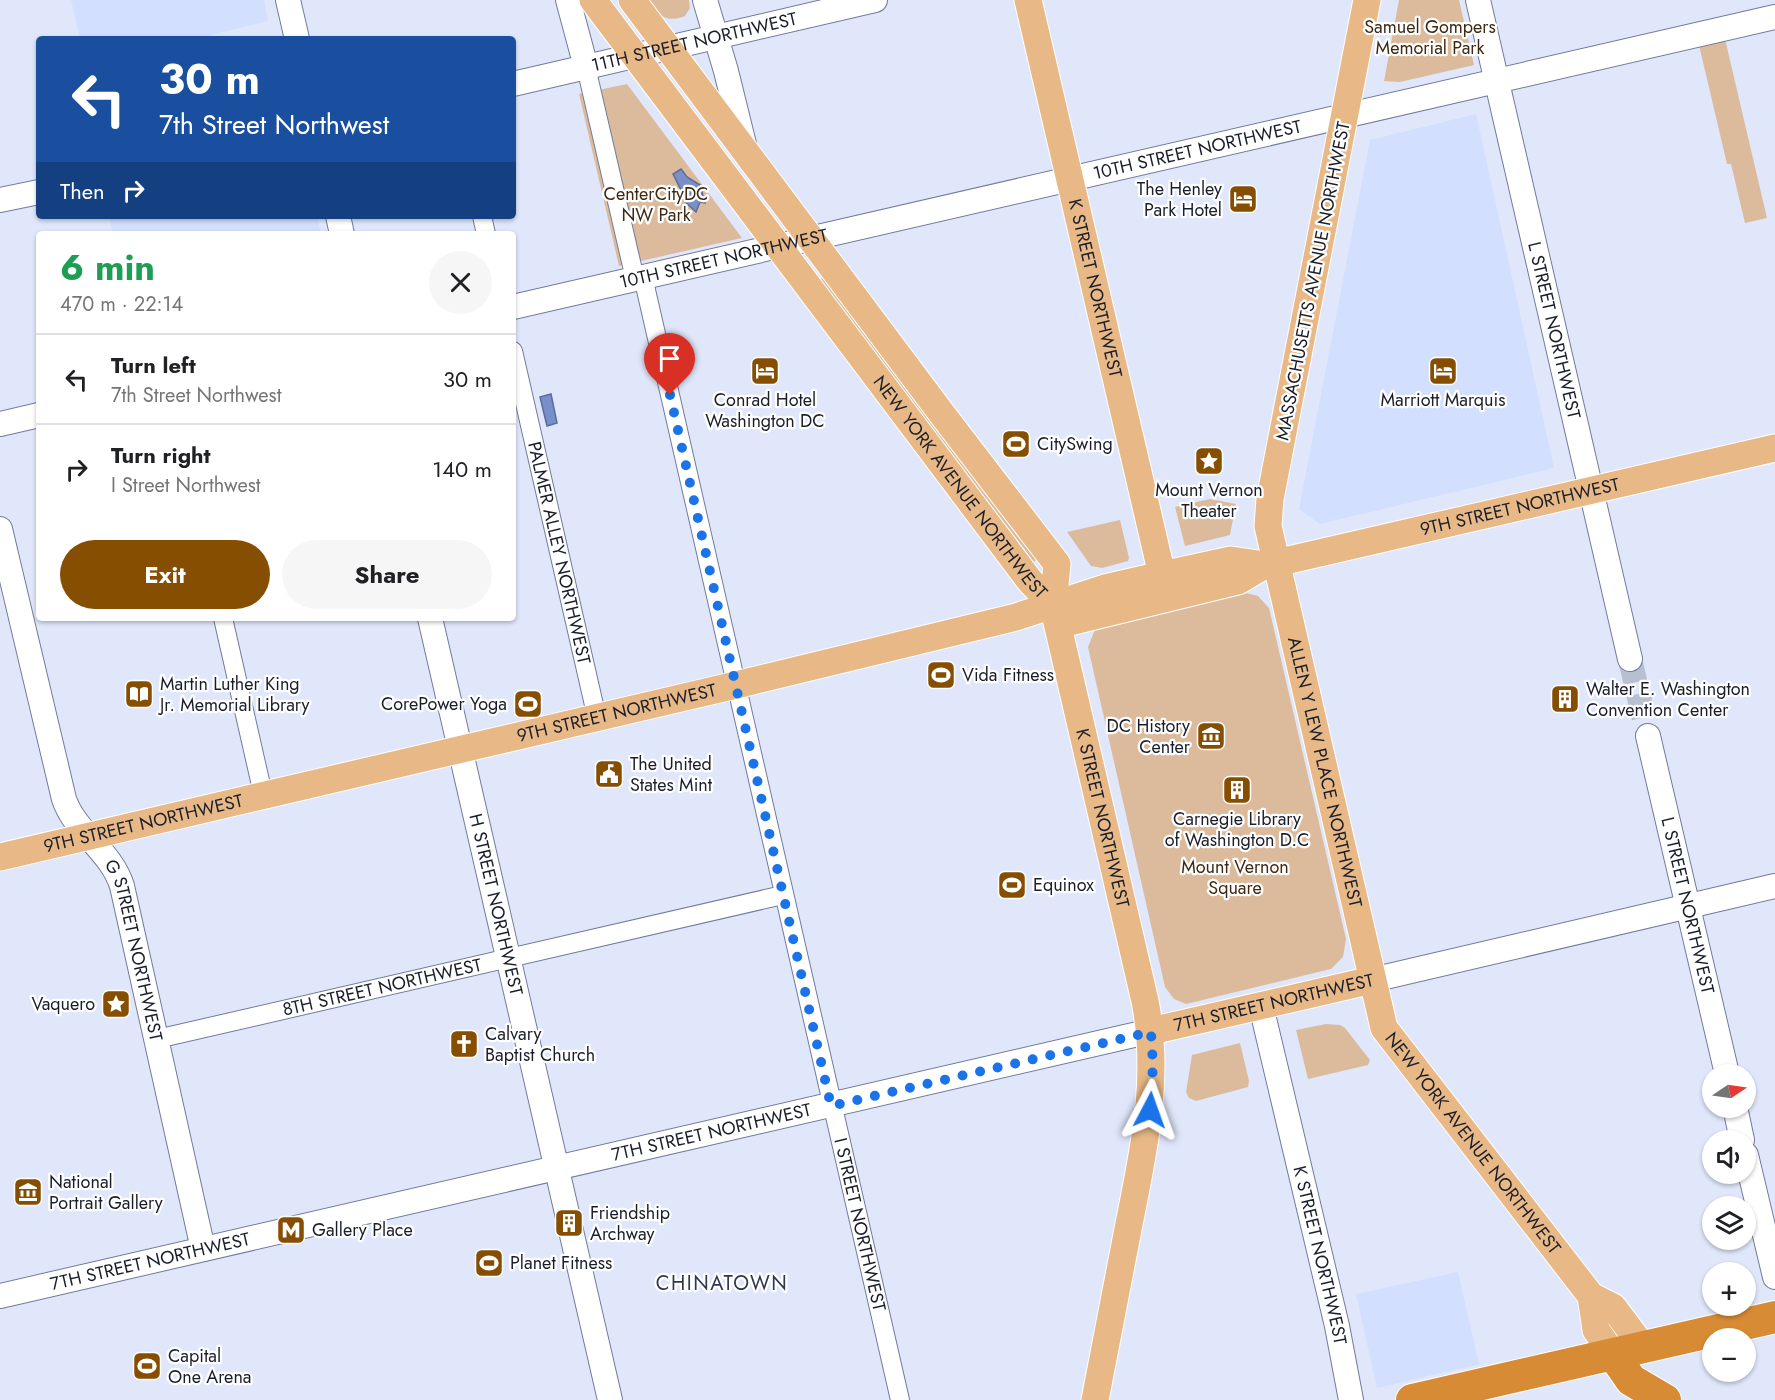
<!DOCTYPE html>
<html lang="en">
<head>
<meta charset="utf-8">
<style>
	:root { --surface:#fff; --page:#f6f6f6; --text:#202124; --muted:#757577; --line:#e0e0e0; --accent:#864e00 }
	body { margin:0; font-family:Jost,sans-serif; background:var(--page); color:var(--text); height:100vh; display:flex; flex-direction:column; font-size:22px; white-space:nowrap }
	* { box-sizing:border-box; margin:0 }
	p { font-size:20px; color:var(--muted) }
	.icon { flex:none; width:33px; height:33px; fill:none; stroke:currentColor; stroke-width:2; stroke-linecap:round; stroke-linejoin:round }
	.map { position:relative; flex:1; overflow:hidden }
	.panel { position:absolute; left:36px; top:231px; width:480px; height:390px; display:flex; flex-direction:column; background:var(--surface); border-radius:6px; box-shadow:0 2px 4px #0004 }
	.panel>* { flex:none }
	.banner { position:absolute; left:36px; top:36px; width:480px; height:183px; border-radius:6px; box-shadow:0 2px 4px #0004; background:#1a4fa0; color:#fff; overflow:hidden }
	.needle { width:39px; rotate:77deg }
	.buttons { position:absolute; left:1702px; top:1064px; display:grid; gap:12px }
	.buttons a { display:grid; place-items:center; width:54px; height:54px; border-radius:50%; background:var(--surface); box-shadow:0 2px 4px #0004; font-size:30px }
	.pin { position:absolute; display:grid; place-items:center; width:51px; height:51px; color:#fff; margin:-62px -26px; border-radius:50% 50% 50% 0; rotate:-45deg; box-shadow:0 0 6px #0007 }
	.pin .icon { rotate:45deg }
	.me { position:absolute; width:66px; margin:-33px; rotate:4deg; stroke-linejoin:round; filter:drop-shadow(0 0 4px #0008) }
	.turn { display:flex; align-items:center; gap:21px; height:126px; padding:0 24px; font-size:27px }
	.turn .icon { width:78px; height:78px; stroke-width:2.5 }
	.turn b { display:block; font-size:42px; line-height:51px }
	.then { display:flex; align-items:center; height:57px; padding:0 24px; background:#0003; gap:12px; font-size:22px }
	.round { display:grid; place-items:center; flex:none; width:63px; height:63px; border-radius:32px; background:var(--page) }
	.overview { display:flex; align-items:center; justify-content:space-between; height:102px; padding:0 24px }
	h1 { font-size:36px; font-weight:700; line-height:45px; color:#1e9e55 }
	.action { display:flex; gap:12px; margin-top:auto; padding:12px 24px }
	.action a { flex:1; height:69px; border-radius:36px; background:var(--accent); color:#fff; font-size:24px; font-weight:700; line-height:69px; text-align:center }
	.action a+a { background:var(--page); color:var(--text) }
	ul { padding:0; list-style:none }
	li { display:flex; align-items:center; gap:18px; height:90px; padding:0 24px; border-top:2px solid var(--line) }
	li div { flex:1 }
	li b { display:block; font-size:22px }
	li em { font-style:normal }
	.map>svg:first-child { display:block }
	.built { fill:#d2dffe }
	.green { fill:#dcbb9c }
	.water { fill:#798fc9; stroke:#5c6d99; stroke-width:1.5 }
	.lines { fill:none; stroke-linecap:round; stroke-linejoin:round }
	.secondary-tunnel { stroke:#b8bfd1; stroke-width:24; stroke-dasharray:24 12; stroke-linecap:butt }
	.street-casing { stroke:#717c99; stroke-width:20 }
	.secondary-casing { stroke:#717c99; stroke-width:26 }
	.primary-casing { stroke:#fff; stroke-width:29 }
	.highway-casing { stroke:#fff; stroke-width:34 }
	.street { stroke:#fff; stroke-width:18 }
	.secondary { stroke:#fff; stroke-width:24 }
	.primary { stroke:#e8b986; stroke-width:27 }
	.highway { stroke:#d88b35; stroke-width:32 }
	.route { stroke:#1a73e8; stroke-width:10; stroke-dasharray:0 18 }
	.labels { text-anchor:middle; stroke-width:4.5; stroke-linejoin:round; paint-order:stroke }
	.park-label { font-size:18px; fill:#3f2913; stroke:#fff }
	.street-label { font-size:18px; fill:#1a1e2a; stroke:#fff }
	.poi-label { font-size:18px; fill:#1a1e2a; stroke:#fff; text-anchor:start }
	.neighbourhood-label { font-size:20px; letter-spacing:1.5px; fill:#2f3851; stroke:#fff }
</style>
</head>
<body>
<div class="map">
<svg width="1775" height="1400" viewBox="0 0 1775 1400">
	<rect width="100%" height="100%" fill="#e0e7fb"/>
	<path class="built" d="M71 0H264L268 21 194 39H80Z
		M1476 114 1554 468 1320 524 1299 509 1370 140Z
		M109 216H317L321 234H113Z
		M1458 1272 1479 1364 1377 1388 1356 1294Z"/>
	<path class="green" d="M646 0H689L690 8 685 16C665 24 658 14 646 0Z
		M1399 0H1459L1474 65 1400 82 1384 81Z
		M1725 39 1767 218 1745 223 1731 164H1727L1699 45Z
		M627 84 742 238 619 266 579 94Z
		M823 276 1038 557 1034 562 820 281Z
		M1210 499 1236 504 1230 535 1185 546 1175 507Z
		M1120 520 1129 558 1128 561 1102 568 1091 566 1067 532Z
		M1233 590 1258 596 1269 608 1346 939 1343 957 1331 969 1186 1004 1174 999 1165 987 1088 647 1096 627Z
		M1326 1024 1340 1025 1345 1028 1370 1060 1368 1065 1308 1079 1296 1030Z
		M1240 1043 1249 1081 1248 1087 1196 1101 1189 1098 1186 1092 1192 1055Z"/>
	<path class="water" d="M681 169 687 177 700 185 705 203 700 202 696 212 682 199V192L673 174Z
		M551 394 557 423 547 426 540 397Z"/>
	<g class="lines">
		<path class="secondary-tunnel" d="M1630 659 1648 736"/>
		<g class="street-casing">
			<g id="street">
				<path d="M586 67 635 279"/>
				<path d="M482 216 486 234"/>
				<path id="s1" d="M643 277 900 1400"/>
				<path id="s2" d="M513 351 597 718"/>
				<path d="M223 618 263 794"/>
				<path id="s3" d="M157 1039 783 895"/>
			</g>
		</g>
		<g class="secondary-casing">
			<g id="secondary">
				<path d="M288 0 297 39"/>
				<path d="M568 0 586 67"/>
				<path d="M705 0 726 71 745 148"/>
				<path id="s4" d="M1478 0 1630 659"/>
				<path id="s5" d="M513 84 875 0"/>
				<path d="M0 200 39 192"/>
				<path d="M338 216 342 234"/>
				<path id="s6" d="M513 307 1775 17"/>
				<path d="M0 424 39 415"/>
				<path id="s7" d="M0 529 64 799C75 832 111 851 122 886L203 1249"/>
				<path id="s8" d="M430 618 610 1400"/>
				<path id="s9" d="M1648 736 1727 1074"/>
				<path d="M1372 980 1775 886"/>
				<path id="s10" d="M1261 1006 1337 1326 1351 1400"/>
				<path d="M1735 1107 1742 1140"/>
				<path d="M1746 1155 1775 1277"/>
				<path id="s11" d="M0 1296 1151 1031"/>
			</g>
		</g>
		<g class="primary-casing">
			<g id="primary">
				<path id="s12" d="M593 0 1030 581 1053 605"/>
				<path id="s13" d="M632 0 942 414 1057 564 1053 605 1145 1001C1160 1078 1144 1149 1129 1224 1118 1283 1106 1341 1095 1400"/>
				<path id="s14" d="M1028 0 1162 575"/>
				<path id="s15" d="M1367 0 1270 499 1268 526 1384 1028 1591 1296 1613 1307 1643 1347"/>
				<path id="s16" d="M1058 625 1238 581 1265 565 1276 563 1775 448"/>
				<path id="s17" d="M0 857 736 685 1016 617 1105 588 1162 575 1231 560 1265 565"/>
				<path id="s18" d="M1151 1031 1372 980"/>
				<path d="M1591 1296 1596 1330 1613 1354"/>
			</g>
		</g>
		<g class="highway-casing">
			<path id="highway" d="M1613 1354 1631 1380 1665 1400
				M1412 1400 1775 1317"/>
		</g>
		<use href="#street" class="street"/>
		<use href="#secondary" class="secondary"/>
		<use href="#primary" class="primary"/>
		<use href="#highway" class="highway"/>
	</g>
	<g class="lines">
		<path class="route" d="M670 395 831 1106 1151 1032 1153 1065 1150 1110"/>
	</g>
	<defs>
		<g id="hotel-square" transform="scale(1.5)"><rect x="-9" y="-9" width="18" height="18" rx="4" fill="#864e00" stroke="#fff"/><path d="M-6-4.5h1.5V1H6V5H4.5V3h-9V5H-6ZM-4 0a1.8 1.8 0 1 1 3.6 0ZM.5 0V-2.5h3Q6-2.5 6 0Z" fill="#fff"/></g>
		<g id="stadium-square" transform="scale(1.5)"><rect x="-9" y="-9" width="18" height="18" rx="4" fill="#864e00" stroke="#fff"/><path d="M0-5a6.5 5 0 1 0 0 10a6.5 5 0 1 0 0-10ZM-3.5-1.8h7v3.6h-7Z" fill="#fff"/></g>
		<g id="sight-square" transform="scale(1.5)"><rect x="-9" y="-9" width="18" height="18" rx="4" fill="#864e00" stroke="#fff"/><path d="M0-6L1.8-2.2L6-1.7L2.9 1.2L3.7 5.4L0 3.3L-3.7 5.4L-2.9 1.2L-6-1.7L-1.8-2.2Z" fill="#fff"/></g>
		<g id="library-square" transform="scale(1.5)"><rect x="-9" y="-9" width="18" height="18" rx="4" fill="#864e00" stroke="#fff"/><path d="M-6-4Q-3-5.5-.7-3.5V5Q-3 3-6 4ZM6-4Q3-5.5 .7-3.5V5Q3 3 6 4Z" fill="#fff"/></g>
		<g id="building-square" transform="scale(1.5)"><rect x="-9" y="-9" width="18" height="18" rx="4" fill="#864e00" stroke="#fff"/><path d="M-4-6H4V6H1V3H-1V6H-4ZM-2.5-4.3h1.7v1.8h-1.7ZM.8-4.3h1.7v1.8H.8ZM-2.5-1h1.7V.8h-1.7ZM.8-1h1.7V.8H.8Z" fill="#fff"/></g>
		<g id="museum-square" transform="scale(1.5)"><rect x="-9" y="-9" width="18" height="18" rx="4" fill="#864e00" stroke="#fff"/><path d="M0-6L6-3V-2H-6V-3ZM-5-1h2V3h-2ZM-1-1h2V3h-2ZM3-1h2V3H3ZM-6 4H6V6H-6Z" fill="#fff"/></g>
		<g id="civic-square" transform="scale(1.5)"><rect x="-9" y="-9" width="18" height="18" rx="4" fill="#864e00" stroke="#fff"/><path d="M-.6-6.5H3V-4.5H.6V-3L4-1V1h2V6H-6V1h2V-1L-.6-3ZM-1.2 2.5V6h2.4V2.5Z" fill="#fff"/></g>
		<g id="church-square" transform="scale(1.5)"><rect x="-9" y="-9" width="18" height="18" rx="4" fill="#864e00" stroke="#fff"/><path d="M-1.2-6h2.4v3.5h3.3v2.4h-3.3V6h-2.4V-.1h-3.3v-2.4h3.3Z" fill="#fff"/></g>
		<g id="metro-square" transform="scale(1.5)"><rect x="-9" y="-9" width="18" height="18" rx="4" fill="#864e00" stroke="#fff"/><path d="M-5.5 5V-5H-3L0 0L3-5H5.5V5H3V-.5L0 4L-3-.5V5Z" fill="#fff"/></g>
	</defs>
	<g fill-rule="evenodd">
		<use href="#hotel-square" x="1243" y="199"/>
		<use href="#hotel-square" x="765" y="371"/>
		<use href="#hotel-square" x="1443" y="371"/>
		<use href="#stadium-square" x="1016" y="444"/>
		<use href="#sight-square" x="1209" y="461"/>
		<use href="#stadium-square" x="941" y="675"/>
		<use href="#library-square" x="139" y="694"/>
		<use href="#building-square" x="1565" y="699"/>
		<use href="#stadium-square" x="528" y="704"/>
		<use href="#museum-square" x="1211" y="736"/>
		<use href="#civic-square" x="609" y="774"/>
		<use href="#building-square" x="1237" y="790"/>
		<use href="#stadium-square" x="1012" y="885"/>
		<use href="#sight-square" x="116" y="1004"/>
		<use href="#church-square" x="464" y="1044"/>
		<use href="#museum-square" x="28" y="1192"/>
		<use href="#building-square" x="569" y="1223"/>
		<use href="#metro-square" x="291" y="1230"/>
		<use href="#stadium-square" x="489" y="1263"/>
		<use href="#stadium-square" x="147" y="1366"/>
	</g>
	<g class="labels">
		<g class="park-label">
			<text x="1430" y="33">Samuel Gompers<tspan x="1430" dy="21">Memorial Park</tspan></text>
			<text x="656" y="200">CenterCityDC<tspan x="656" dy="21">NW Park</tspan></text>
			<text x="1235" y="873">Mount Vernon<tspan x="1235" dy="21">Square</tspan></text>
		</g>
		<g class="street-label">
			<text dy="6" stroke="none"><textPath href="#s5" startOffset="186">11TH STREET NORTHWEST</textPath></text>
			<text dy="6" stroke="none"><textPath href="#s6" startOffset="702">10TH STREET NORTHWEST</textPath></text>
			<text dy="6" stroke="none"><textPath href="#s6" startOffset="216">10TH STREET NORTHWEST</textPath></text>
			<text transform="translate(1313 281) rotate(-79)" y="6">MASSACHUSETTS AVENUE NORTHWEST</text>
			<text dy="6" stroke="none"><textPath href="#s14" startOffset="296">K STREET NORTHWEST</textPath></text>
			<text dy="6" stroke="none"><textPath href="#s4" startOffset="339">L STREET NORTHWEST</textPath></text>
			<text dy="6" stroke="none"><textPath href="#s12" startOffset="610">NEW YORK AVENUE NORTHWEST</textPath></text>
			<text dy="6" stroke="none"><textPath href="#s16" startOffset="478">9TH STREET NORTHWEST</textPath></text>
			<text dy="6" stroke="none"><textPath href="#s2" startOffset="207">PALMER ALLEY NORTHWEST</textPath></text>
			<text dy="6" stroke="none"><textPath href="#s17" startOffset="633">9TH STREET NORTHWEST</textPath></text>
			<text dy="6" stroke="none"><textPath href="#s15" startOffset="788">ALLEN Y LEW PLACE NORTHWEST</textPath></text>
			<text dy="6" stroke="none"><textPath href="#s13" startOffset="966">K STREET NORTHWEST</textPath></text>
			<text dy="6" stroke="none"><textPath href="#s17" startOffset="147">9TH STREET NORTHWEST</textPath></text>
			<text dy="6" stroke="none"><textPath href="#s8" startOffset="294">H STREET NORTHWEST</textPath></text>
			<text dy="6" stroke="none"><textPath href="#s9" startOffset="174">L STREET NORTHWEST</textPath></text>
			<text dy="6" stroke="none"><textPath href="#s7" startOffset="448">G STREET NORTHWEST</textPath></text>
			<text dy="6" stroke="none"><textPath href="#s3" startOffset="231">8TH STREET NORTHWEST</textPath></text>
			<text dy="6" stroke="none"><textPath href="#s18" startOffset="126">7TH STREET NORTHWEST</textPath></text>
			<text dy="6" stroke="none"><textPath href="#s11" startOffset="730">7TH STREET NORTHWEST</textPath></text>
			<text dy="6" stroke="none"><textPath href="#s15" startOffset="1196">NEW YORK AVENUE NORTHWEST</textPath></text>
			<text dy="6" stroke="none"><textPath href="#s1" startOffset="972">I STREET NORTHWEST</textPath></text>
			<text dy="6" stroke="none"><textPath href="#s10" startOffset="256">K STREET NORTHWEST</textPath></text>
			<text dy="6" stroke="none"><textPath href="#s11" startOffset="154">7TH STREET NORTHWEST</textPath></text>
		</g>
		<g class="poi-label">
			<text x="1222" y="195" text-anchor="end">The Henley<tspan x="1222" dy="21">Park Hotel</tspan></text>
			<text x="765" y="406" text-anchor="middle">Conrad Hotel<tspan x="765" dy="21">Washington DC</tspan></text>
			<text x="1443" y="406" text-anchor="middle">Marriott Marquis</text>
			<text x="1037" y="450">CitySwing</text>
			<text x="1209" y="496" text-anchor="middle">Mount Vernon<tspan x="1209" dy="21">Theater</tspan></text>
			<text x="962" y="681">Vida Fitness</text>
			<text x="160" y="690">Martin Luther King<tspan x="160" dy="21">Jr. Memorial Library</tspan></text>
			<text x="1586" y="695">Walter E. Washington<tspan x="1586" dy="21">Convention Center</tspan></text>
			<text x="507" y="710" text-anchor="end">CorePower Yoga</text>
			<text x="1190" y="732" text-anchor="end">DC History<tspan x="1190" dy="21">Center</tspan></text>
			<text x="630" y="770">The United<tspan x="630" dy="21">States Mint</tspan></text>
			<text x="1237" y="825" text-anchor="middle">Carnegie Library<tspan x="1237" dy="21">of Washington D.C</tspan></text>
			<text x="1033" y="891">Equinox</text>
			<text x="95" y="1010" text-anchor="end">Vaquero</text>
			<text x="485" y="1040">Calvary<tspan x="485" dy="21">Baptist Church</tspan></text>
			<text x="49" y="1188">National<tspan x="49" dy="21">Portrait Gallery</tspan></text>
			<text x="590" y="1219">Friendship<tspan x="590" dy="21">Archway</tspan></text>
			<text x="312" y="1236">Gallery Place</text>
			<text x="510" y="1269">Planet Fitness</text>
			<text x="168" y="1362">Capital<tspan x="168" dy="21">One Arena</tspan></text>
		</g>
		<g class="neighbourhood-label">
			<text x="722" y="1290">CHINATOWN</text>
		</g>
	</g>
</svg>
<div class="buttons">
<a><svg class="needle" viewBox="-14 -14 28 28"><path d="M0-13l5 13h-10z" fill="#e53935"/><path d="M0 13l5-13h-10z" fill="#757577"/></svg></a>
<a><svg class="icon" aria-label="sound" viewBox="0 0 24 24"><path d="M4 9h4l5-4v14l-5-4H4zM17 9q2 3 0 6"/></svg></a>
<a><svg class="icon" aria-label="layers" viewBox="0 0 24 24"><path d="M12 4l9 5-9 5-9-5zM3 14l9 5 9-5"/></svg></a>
<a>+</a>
<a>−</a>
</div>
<div class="pin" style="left:670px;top:395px;background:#d93025"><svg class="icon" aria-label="arrive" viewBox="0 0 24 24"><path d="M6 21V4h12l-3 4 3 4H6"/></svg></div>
<svg class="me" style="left:1150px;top:1110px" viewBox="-20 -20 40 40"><path d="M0-17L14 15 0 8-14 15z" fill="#1a73e8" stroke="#fff" stroke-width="4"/></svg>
<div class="banner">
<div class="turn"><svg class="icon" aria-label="left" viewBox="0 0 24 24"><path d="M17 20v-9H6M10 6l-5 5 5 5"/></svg><div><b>30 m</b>7th Street Northwest</div></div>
<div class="then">Then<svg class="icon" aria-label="right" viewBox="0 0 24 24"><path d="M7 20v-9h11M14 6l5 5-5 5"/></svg></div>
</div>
<section class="panel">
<div class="overview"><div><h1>6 min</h1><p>470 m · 22:14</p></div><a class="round"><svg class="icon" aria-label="close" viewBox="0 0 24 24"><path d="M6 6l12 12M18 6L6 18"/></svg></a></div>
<ul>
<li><svg class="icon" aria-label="left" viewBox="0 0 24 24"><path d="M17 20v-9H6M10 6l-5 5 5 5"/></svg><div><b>Turn left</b><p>7th Street Northwest</p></div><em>30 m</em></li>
<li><svg class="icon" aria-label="right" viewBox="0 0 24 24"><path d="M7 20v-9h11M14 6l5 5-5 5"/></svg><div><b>Turn right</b><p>I Street Northwest</p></div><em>140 m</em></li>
</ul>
<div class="action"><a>Exit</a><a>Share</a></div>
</section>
</div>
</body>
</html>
